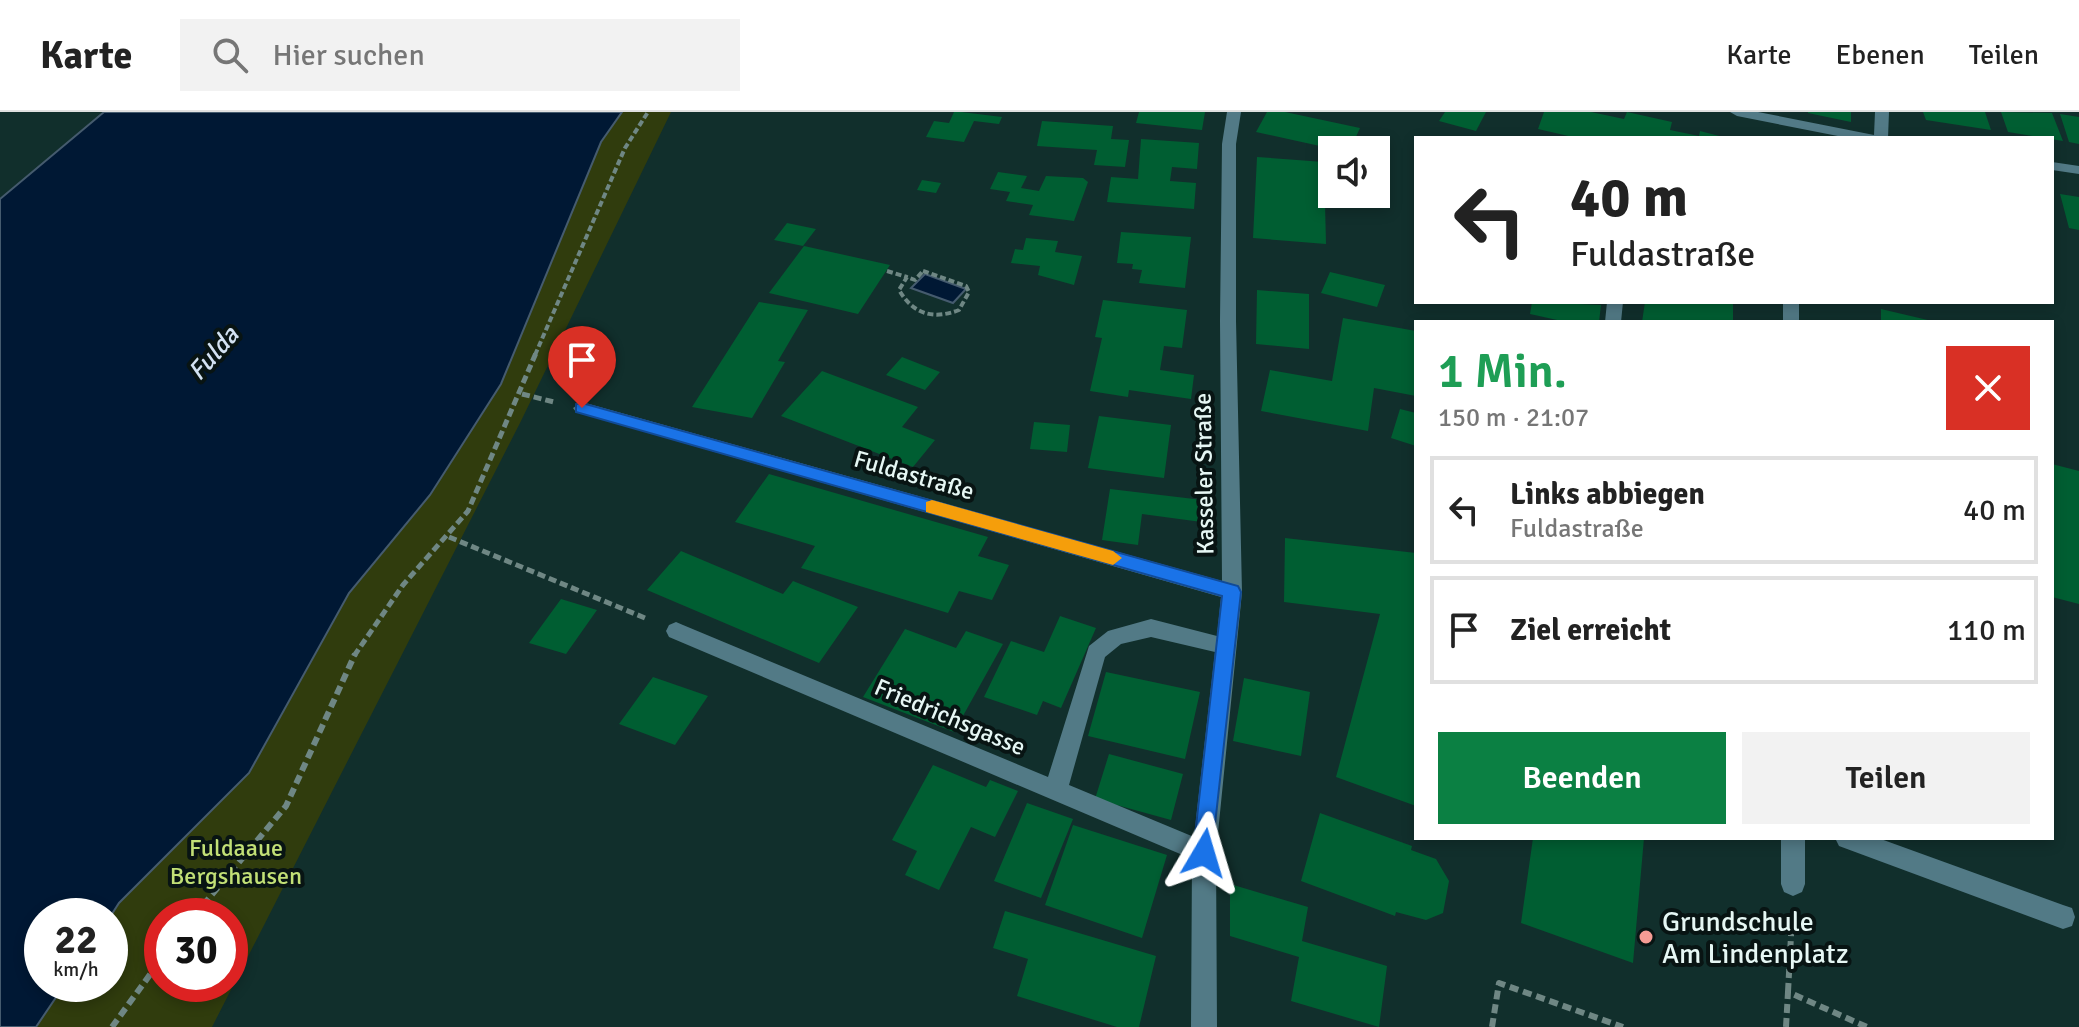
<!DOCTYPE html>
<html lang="de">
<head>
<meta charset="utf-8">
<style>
	:root { --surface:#fff; --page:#f2f2f2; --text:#222; --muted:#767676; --line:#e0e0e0; --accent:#0b8043 }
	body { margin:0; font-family:Signika,sans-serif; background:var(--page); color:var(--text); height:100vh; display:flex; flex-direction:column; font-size:30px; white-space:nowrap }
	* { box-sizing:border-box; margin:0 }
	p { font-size:26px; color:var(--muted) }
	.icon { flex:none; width:44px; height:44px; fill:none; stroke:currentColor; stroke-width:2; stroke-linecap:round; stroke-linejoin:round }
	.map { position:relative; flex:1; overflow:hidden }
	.details { position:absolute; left:1414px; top:208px; width:640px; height:520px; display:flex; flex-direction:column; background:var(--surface); border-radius:0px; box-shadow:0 4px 12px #0003 }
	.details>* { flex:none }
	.hud { position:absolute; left:1414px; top:24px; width:640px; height:168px; border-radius:0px; box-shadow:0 4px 12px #0003; background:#fff; color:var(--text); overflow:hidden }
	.fabs { position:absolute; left:1318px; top:24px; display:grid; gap:16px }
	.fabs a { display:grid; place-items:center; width:72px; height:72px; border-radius:0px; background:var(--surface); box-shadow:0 4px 12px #0003; font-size:40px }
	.speed { position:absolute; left:24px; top:786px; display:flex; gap:16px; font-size:40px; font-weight:700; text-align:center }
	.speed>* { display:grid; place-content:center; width:104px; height:104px; border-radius:50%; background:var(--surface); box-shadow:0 4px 12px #0003; line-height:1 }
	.speed small { font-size:20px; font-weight:400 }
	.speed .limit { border:12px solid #d22; background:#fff; color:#111 }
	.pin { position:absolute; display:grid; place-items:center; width:68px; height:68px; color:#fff; margin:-82px -34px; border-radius:50% 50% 50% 0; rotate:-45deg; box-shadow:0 0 8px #0007 }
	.pin .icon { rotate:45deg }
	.me { position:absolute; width:88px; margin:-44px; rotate:7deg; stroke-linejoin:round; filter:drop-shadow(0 0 6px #0008) }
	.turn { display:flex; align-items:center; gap:28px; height:168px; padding:0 24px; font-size:36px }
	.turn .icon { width:104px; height:104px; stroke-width:2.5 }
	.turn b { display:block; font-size:56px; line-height:68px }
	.round { display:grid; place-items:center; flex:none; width:84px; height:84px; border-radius:0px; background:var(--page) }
	.overview { display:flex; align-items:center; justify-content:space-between; height:136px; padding:0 24px }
	h1 { font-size:48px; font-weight:600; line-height:60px; color:#1e9e55 }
	.cta { display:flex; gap:16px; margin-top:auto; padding:16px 24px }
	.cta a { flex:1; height:92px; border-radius:0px; background:var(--accent); color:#fff; font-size:32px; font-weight:600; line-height:92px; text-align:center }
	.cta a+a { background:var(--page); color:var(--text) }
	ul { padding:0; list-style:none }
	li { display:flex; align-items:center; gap:24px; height:108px; margin:0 16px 12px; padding:0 8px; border:4px solid var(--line); border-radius:0px }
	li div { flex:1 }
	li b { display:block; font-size:30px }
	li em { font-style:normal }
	header { display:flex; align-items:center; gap:48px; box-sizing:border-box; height:112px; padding:0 40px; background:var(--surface); border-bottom:2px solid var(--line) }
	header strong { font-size:38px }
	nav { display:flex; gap:44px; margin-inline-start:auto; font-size:28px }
	.search { width:560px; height:72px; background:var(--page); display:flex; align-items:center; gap:20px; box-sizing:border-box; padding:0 28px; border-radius:0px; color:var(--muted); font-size:30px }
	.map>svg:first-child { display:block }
	.green { fill:#303c0d; fill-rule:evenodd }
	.water { fill:#001834; stroke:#455b6e; stroke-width:2 }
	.building { fill:#005e32 }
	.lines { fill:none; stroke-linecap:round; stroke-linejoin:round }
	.path-far2 { stroke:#6f8784; stroke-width:4; stroke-dasharray:6 3; stroke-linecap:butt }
	.path-far1 { stroke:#6f8784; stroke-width:5; stroke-dasharray:8 4; stroke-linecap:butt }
	.path { stroke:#6f8784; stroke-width:6; stroke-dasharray:9 5; stroke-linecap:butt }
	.minor { fill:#527a86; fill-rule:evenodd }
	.route { fill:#1a73e8; stroke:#114b97; stroke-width:2 }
	.slow { fill:#f59e0b }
	.poi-dot { fill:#f59c94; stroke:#081413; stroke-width:3 }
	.labels { text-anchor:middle; stroke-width:8; stroke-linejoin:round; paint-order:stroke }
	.street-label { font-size:24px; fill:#e6f7f4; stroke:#081413 }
	.park-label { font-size:24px; fill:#c2e076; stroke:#081413 }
	.water-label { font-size:26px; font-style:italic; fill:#d3e2f2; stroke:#081413 }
	.near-poi-label { font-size:28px; fill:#e6f7f4; stroke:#081413; text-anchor:start }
</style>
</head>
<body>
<header>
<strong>Karte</strong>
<div class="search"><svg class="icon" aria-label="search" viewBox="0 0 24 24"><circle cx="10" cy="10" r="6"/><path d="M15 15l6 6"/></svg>Hier suchen</div>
<nav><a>Karte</a><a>Ebenen</a><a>Teilen</a></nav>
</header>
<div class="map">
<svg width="2079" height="915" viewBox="0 0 2079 915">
	<rect width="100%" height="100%" fill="#112f2c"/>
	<path class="green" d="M622 0H671L521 309 212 915H36L65 872H110V805L119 791 249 661 349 481 430 383 501 272 601 30ZM162 804H230V872H162Z"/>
	<path class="water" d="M104 0H622L601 30 501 272 430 383 349 481 249 661 119 791 110 805 42 804V872H65L36 915H0V87Z
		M925 162 966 177 953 191 911 176Z"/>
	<path class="building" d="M954 0H961L1002 5 999 12 974 9 964 30 926 25 934 9 949 11Z
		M1139 0H1205L1202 18 1136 11Z
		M1267 0H1285L1360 16 1350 38H1338L1256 20Z
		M1445 0H1486L1476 19 1439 9Z
		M1544 0H1591L1624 7 1627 0 1672 10 1670 18 1699 24 1700 19 1727 26H1577L1538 17Z
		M1808 0H1851V10L1808 1Z
		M1923 0H1985L1991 18 1926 8Z
		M2001 0 2052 1 2063 29 2008 20Z
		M2060 2 2079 5V32L2069 30Z
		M1042 9 1113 14 1111 27 1129 28 1125 55 1094 53 1097 38 1037 34Z
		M1141 27 1199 31 1197 57 1172 55 1170 69 1196 71 1194 97 1107 90 1111 65 1138 67Z
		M1257 45 1324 50 1326 132 1253 126Z
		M998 60 1027 64 1021 76 1039 79 1046 64 1083 66 1088 70 1074 109 1029 103 1033 93 1006 89 1010 80 990 77Z
		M922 68 941 71 936 81 917 78Z
		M2060 82 2079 85V118L2069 116Z
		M787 111 816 117 803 134 774 128Z
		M1121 120 1191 125 1185 176 1139 171 1142 158 1132 157 1133 152 1117 151Z
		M1026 126 1058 129 1055 140 1082 144 1074 173 1038 163 1040 154 1011 151 1015 137 1023 138Z
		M804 134 890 153 858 202 769 181Z
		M1330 160 1385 173 1377 195 1321 181Z
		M1257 178 1309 182V237L1256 232Z
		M1103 188 1187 198 1182 236 1164 234 1160 258 1194 263 1191 287 1129 278 1128 285 1090 279 1102 226 1095 225Z
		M759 190 808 198 778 249 785 250 752 306 692 295Z
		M1532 190 1601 193 1599 210H1566L1530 202Z
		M1645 190H1733V210H1642Z
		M1881 197 1932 209V210H1881Z
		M1343 206 1416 219V284L1374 276 1368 319 1261 299 1270 258 1332 269Z
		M902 245 940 260 925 278 886 263Z
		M822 259 918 295 902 315 935 328 913 355 781 304Z
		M1400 297 1416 301V334L1391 326Z
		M1099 304 1171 313 1164 366 1088 356Z
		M1034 310 1070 313 1067 340 1030 337Z
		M2052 352 2079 359V492L2052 485Z
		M769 362 988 425 978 444 1009 453 992 488 959 479 948 501 801 456 815 434 735 410Z
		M1110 377 1211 389 1209 411 1142 402 1138 433 1102 428Z
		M1285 426 1416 441V694L1336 665 1380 502 1284 490Z
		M681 439 783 482 793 469 858 495 819 551 647 478Z
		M561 487 597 498 566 542 529 531Z
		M1060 504 1096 516 1061 596 1043 589 1037 603 984 585 1011 529 1044 540Z
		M905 517 956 536 966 519 1003 532 954 620 863 585Z
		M1106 560 1200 580 1185 647 1088 624Z
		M653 565 708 584 675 633 619 612Z
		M1244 566 1310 580 1301 644 1233 629Z
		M1109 642 1183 662 1171 708 1095 687Z
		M933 653 986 675 990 668 1018 679 995 725 971 715 939 778 905 763 917 739 892 728Z
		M1027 691 1073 707 1041 786 994 769Z
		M1320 701 1412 734 1411 738 1436 747 1449 769 1443 801 1426 808 1396 800 1395 804 1301 769Z
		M1073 713 1167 743 1142 826 1045 793Z
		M1533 726H1644L1633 851 1521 811Z
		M1230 772 1308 795 1302 829 1387 854 1379 915 1291 889 1299 845 1230 824Z
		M1005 799 1156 844 1139 915H1117L1017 884 1028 847 993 836Z"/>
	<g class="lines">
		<path class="path-far2" d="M887 159 907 165
			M923 159 966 174 969 180 959 198C933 208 913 202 899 178L907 165 915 168Z
			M535 243 625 36 648 0"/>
		<path class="path-far1" d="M522 282 554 290
			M449 425 645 506
			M354 544 403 473 468 399 536 241"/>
		<path class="path" d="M194 804 286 694 355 542
			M1788 880 1792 805
			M112 915 162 846
			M1492 915 1499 871 1623 915
			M1786 915 1788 880 1867 915"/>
		<path class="minor" d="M1227 0H1241L1236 32V209L1242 480 1216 741 1217 915H1191L1192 747 669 525 666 519 669 513 676 510 683 513 1048 665 1089 534 1108 519 1151 507 1217 524 1221 485 576 300 573 296 582 290 1222 469 1220 209 1222 32ZM1151 525 1215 540 1194 725 1069 673 1105 545 1121 532Z
			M1730 0H1758L1874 23 1875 0H1889L1888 26H1848L1737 4Z
			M2052 50 2079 54V62L2052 58Z
			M1607 190H1623L1621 210H1605Z
			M1783 190H1799V210H1783Z
			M1781 726H1805V772L1802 780 1793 784 1784 780 1781 772Z
			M1835 726H1878L2063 793 2072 796 2075 805 2072 814 2063 817 1839 734Z"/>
	</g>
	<path class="route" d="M582 291 1238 474 1241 480 1211 748 1204 751 1196 748 1193 741 1222 484 576 300V292Z"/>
	<path class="slow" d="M932 388 1113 439 1122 446 1113 453 926 400V390Z"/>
	<circle class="poi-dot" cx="1646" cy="825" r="8"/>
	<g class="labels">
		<g class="street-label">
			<text transform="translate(1204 362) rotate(-91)" y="8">Kasseler Straße</text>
			<text transform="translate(914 363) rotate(16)" y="8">Fuldastraße</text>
			<text transform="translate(950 605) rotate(23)" y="8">Friedrichsgasse</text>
		</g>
		<g class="park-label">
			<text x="236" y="744">Fuldaaue<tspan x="236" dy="28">Bergshausen</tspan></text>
		</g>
		<g class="water-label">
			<text transform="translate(213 241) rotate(-49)" y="9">Fulda</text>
		</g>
		<g class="near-poi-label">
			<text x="1662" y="819">Grundschule<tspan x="1662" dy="32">Am Lindenplatz</tspan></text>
		</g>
	</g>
</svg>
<div class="fabs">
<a><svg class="icon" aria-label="sound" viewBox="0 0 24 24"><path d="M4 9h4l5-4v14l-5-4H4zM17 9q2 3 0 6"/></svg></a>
</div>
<div class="speed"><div>22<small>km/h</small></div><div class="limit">30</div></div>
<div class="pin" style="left:582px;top:296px;background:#d93025"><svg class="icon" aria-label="arrive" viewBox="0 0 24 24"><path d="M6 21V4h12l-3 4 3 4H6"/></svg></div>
<svg class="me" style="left:1204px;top:741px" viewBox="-20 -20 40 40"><path d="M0-17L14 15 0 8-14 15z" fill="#1a73e8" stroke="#fff" stroke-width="4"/></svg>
<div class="hud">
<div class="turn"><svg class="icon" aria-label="left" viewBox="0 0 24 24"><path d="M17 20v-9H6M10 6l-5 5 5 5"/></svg><div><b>40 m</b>Fuldastraße</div></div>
</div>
<section class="details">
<div class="overview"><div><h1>1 Min.</h1><p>150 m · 21:07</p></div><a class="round" style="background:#d93025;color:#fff"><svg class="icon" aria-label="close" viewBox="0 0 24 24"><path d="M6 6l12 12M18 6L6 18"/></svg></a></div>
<ul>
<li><svg class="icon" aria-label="left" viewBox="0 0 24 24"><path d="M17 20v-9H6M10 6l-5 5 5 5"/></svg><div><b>Links abbiegen</b><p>Fuldastraße</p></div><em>40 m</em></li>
<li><svg class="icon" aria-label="arrive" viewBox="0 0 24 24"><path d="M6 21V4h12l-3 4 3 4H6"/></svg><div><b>Ziel erreicht</b></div><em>110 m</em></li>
</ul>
<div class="cta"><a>Beenden</a><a>Teilen</a></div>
</section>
</div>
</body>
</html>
